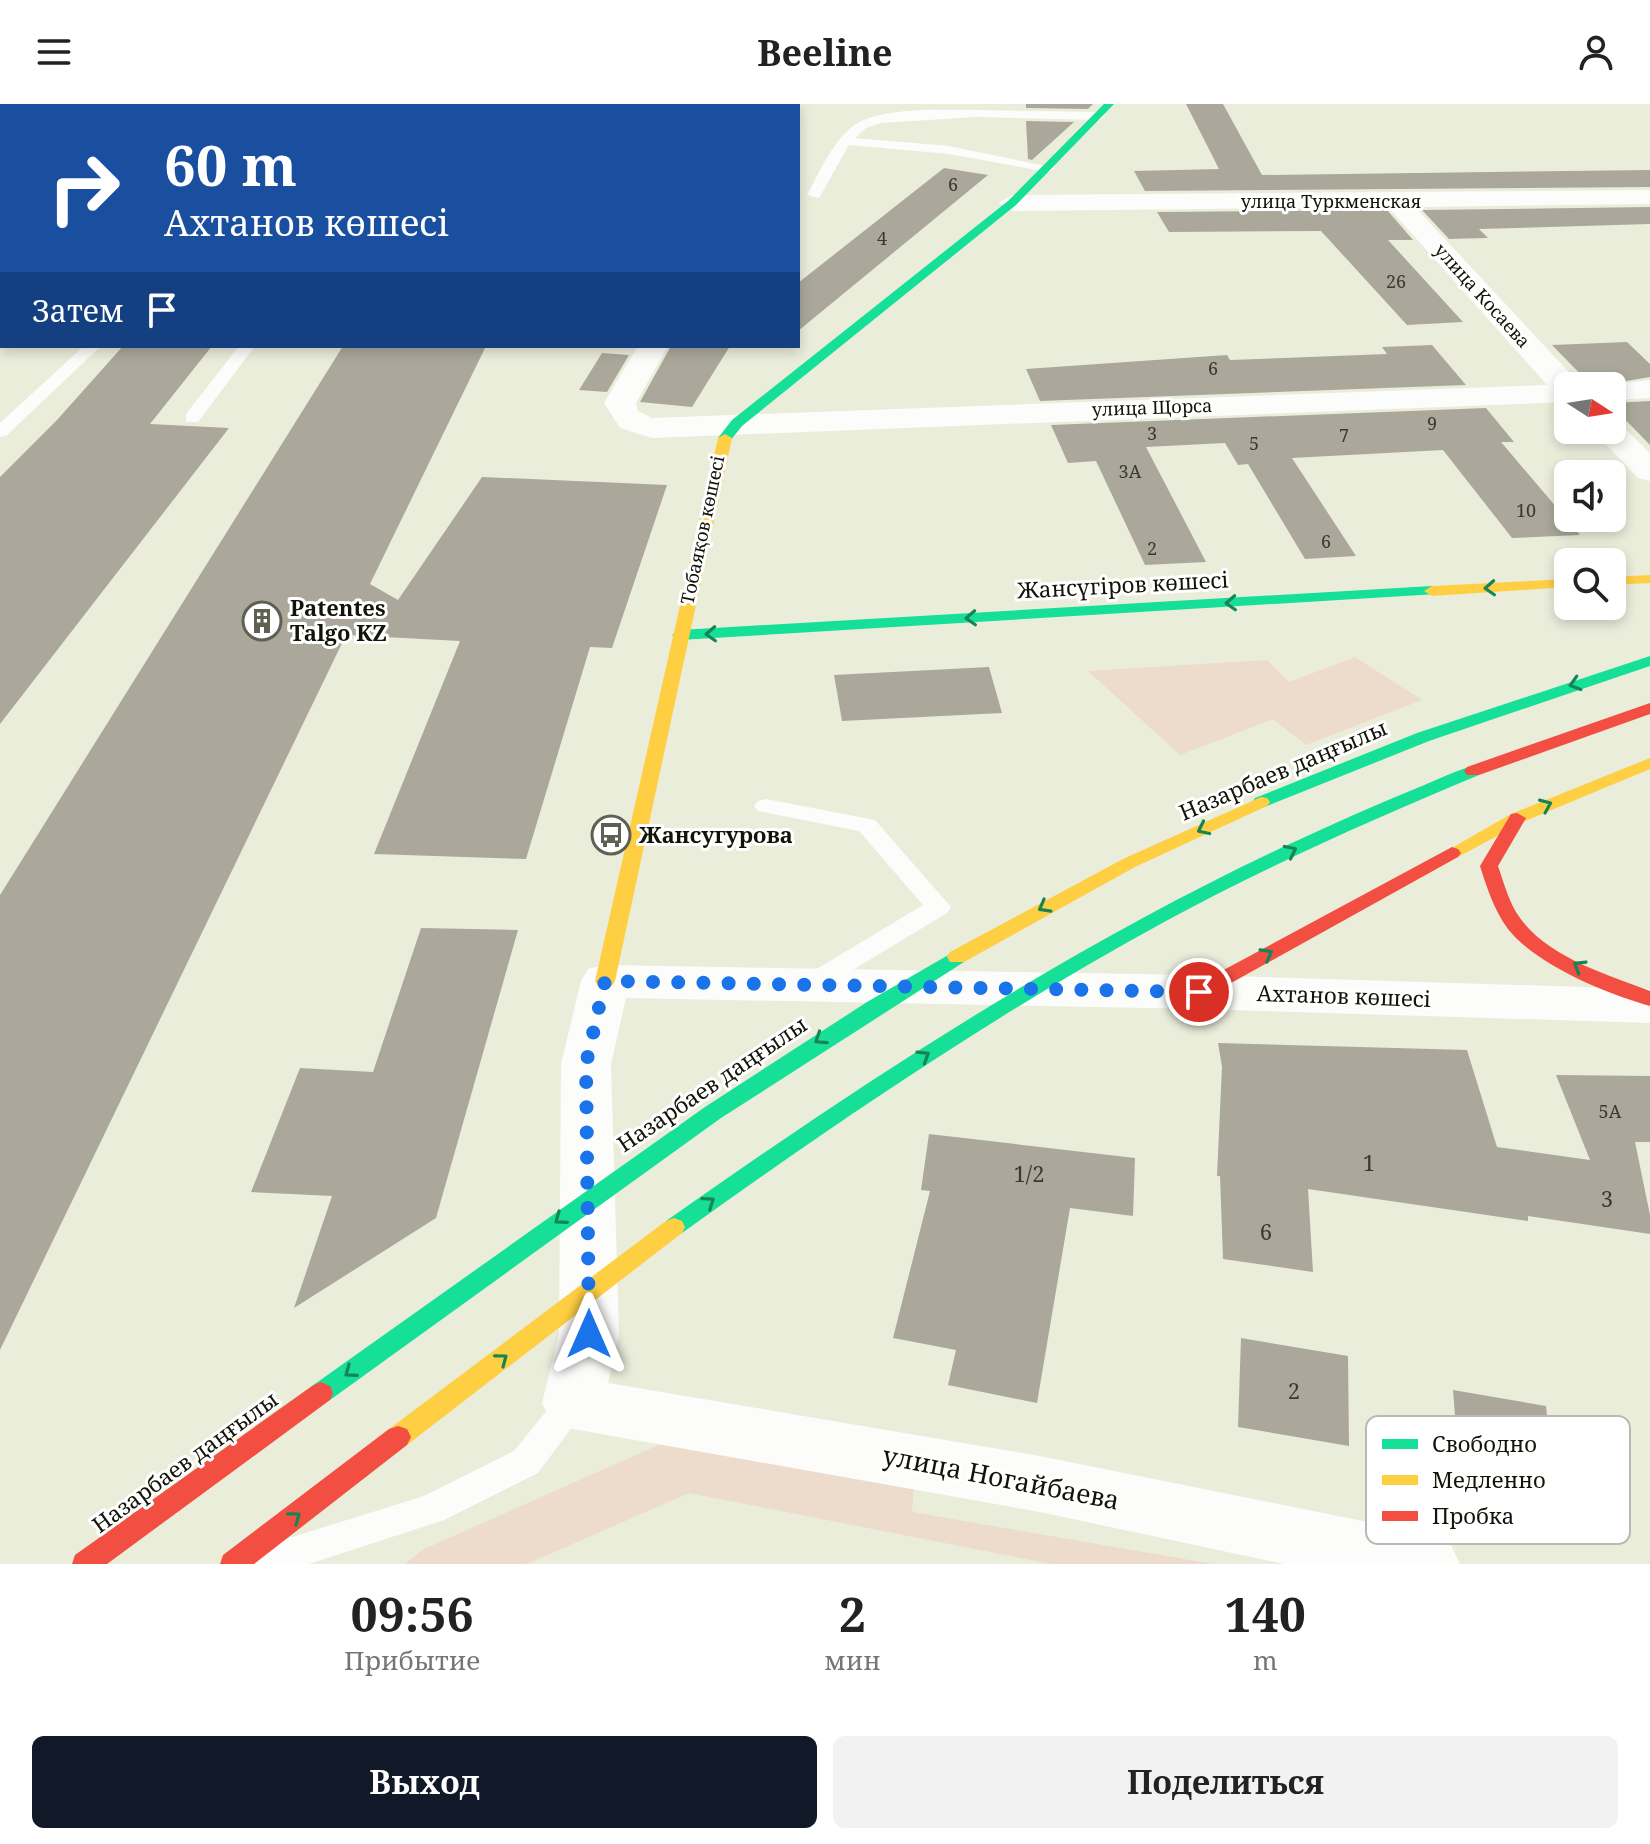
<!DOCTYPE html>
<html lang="ru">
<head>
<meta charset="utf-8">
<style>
	:root { --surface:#fff; --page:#f2f2f2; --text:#222; --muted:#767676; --accent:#111827 }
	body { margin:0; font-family:"Noto Serif",serif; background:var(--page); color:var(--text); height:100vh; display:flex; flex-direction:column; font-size:30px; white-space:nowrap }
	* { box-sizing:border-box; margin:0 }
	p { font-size:26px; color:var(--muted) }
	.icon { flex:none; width:44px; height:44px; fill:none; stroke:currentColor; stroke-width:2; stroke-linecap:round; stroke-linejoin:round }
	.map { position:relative; height:1460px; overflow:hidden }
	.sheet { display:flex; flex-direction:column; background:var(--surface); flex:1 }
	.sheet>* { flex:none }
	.banner { position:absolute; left:0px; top:0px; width:800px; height:244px; box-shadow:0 4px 12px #0003; background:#1a4fa0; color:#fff; overflow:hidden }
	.needle { width:52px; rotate:102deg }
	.buttons { position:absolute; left:1554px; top:268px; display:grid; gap:16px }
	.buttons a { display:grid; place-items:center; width:72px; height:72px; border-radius:12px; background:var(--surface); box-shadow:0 4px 12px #0003; font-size:40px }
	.pin { position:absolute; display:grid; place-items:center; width:68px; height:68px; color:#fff; margin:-34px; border:4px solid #fff; border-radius:50%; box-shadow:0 2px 8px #0007 }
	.me { position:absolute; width:88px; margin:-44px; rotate:0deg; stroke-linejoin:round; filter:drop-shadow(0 0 6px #0008) }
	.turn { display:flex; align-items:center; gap:28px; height:168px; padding:0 32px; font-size:36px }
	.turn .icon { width:104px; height:104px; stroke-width:2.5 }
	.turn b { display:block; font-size:56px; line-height:68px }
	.then { display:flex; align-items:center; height:76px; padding:0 32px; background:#0003; gap:16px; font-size:30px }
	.eta { display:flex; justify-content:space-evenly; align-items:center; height:136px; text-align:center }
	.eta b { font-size:48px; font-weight:700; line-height:56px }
	.button { display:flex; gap:16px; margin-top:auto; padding:16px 32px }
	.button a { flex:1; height:92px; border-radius:12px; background:var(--accent); color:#fff; font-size:32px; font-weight:700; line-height:92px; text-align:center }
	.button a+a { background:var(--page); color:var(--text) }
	header { display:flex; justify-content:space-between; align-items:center; height:104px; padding:0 32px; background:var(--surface); font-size:36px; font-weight:700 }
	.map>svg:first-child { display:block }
	.green { fill:#eddbcc }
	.building { fill:#aba89b }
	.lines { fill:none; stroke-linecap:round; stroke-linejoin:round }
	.lane { fill:#fcfcfa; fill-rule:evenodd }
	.street { fill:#fcfcfa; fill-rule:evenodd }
	.fast { fill:#16e098; fill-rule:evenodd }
	.slow { fill:#ffcf43; fill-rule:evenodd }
	.jam { fill:#f24e42; fill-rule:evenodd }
	.rail { stroke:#b4b4b0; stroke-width:3; stroke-dasharray:6 6; stroke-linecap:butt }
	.oneway { stroke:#158457 }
	.route { stroke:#1a73e8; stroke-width:14; stroke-dasharray:0 25.2 }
	.labels { text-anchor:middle; stroke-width:6; stroke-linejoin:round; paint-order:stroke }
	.number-label { font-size:18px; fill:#39392d }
	.far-street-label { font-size:18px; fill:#131408; stroke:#fff }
	.street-label { font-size:22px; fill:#131408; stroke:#fff }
	.poi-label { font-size:22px; font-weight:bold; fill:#131408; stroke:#fff; text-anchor:start }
	.near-number-label { font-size:22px; fill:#39392d }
	.near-street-label { font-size:26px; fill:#131408; stroke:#fff }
	.key { fill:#fff; stroke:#b8b8b5; stroke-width:2 }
	.key-label { font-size:22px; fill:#131408 }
</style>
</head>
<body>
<header><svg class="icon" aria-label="menu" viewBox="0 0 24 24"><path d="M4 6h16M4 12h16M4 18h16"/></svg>Beeline<svg class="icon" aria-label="person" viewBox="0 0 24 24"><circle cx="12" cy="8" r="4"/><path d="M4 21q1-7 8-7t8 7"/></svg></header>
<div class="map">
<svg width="1650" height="1460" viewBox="0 0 1650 1460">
	<rect width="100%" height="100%" fill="#ebeddb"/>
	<path class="green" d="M1355 553 1422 596 1306 641 1273 615 1180 651 1088 567 1267 556 1289 578Z
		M663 1339 914 1380 912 1408 1213 1460H1051L689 1389 527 1460H405L422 1446Z"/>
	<path class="building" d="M1026 0H1093L1088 5 1026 4Z
		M1186 0H1223L1262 71 1650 66V83L1145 87 1134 67 1219 65Z
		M1026 17 1074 18 1032 56 1028 55Z
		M944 64 988 71 798 227V179Z
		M1650 103V120L1479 125 1488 134 1449 135 1422 106Z
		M1387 106 1413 136H1388L1463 218 1407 221 1321 127 1169 128 1157 108Z
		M1627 238 1650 260V273L1597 282H1592L1552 241Z
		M1432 241 1466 281 1040 297 1026 265 1227 251 1230 256 1387 250 1382 243Z
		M123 242H212L150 320 229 324 0 620V373L57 316Z
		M343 242H486L370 480 398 496 482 373 667 381 612 544 590 543 526 755 374 750 460 537 346 531 0 1246V791Z
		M671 242H730L692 303 640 298Z
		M602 249 629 251 607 288 579 286Z
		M1650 297V341L1612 302V299Z
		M1486 304 1514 338H1501L1580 431 1512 434 1443 346 1292 354 1356 452 1305 455 1248 360 1238 361 1225 339 1146 343 1206 458 1145 461 1096 357 1068 359 1051 321Z
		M989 563 1002 609 842 617 834 571Z
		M421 824 518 826 436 1114 294 1204 332 1092 251 1088 300 964 373 968Z
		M1218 939 1467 946 1497 1043 1590 1056 1556 971 1650 972V1038H1635L1650 1111V1130L1528 1112V1117L1308 1085 1313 1168 1223 1155 1220 1072H1217L1222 963Z
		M929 1030 1135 1054 1133 1112 1070 1104 1037 1299 948 1281 956 1246 893 1234 930 1087 921 1086Z
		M1241 1234 1348 1252 1349 1342 1238 1323Z
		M1453 1286 1546 1302 1555 1380 1459 1363Z"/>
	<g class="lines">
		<path class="lane" d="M349 0H363L348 2Z
			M976 6 1099 8 1105 12 1099 16 976 13 881 19 866 24 855 34 949 42 1055 64 1048 68 949 50 849 41 819 94 807 91C820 68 831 40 852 23 877 2 944 6 976 6Z
			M84 242H101L6 332 0 333V319Z
			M239 242H255L198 318H186V310Z
			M766 695 875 716 951 803 947 809 818 887H800L796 881 800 875 923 801 859 727 758 707 754 702 758 697Z
			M573 1285 585 1289 590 1299 538 1369 444 1416 309 1460H239L244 1448 424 1392 514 1347 561 1289Z"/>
		<path class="street" d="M1650 86V100L1415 103 1579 279 1581 282H1568V298L652 334 620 324 604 299 638 242H668L636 299 638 307 652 314 1547 281 1388 103 1012 107 999 99 1012 91Z
			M1650 276V294L1612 296V282H1600Z
			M1612 317 1619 319 1650 349V377L1638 374 1592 326H1612Z
			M605 861 1199 871 1650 885V919L1199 905 626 894 611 960 619 1230 608 1279 1040 1352 1427 1430 1450 1439 1460 1460H1284L1040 1408 573 1325 551 1317 542 1299 559 1230 561 960 581 877 588 865Z"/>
		<path class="fast" d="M1104 0H1114L1016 101 742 322 730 337H720L718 334 732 316 1008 97Z
			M1432 482 1440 487 1437 490 680 536 672 531 680 526Z
			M1650 552V562L1429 637 1267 702 1261 703 1252 698 1255 694 1417 629Z
			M1473 662 1482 667 1479 671C1373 715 1268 762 1166 817 997 909 838 1017 682 1129L674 1132 666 1129 663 1123 666 1117C866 976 1072 841 1294 738 1335 719 1375 701 1417 684 1435 677 1454 667 1473 662Z
			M957 846 964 848 967 853 964 858 721 1014 330 1296 321 1300 312 1296 309 1289 312 1282 705 1003 867 898Z"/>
		<path class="slow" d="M725 330 732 334 615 877 612 882H598L595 877 718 334Z
			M1650 471V479L1612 481V473Z
			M1568 475V483L1432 492 1424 487 1432 482Z
			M1650 654V665L1523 718 1458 753 1452 755 1443 749 1511 710Z
			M1261 693 1267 694 1270 698 1267 702 1135 763 964 858H950L947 853 950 848 1123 755Z
			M674 1114 682 1117 685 1123 682 1129 407 1341 398 1344 389 1341 385 1333 389 1325 666 1117Z"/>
		<path class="jam" d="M1650 599V610L1479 671H1467L1464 667 1467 663Z
			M1517 709 1526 714 1498 762C1504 779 1509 799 1520 814 1549 854 1607 870 1650 887V902C1607 890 1536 861 1508 825 1494 806 1487 784 1480 762L1511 710Z
			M1452 743 1458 745 1461 749 1458 753 1206 893H1192L1189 888 1192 883Z
			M321 1278 330 1282 333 1289 330 1296 107 1460H72L75 1451 312 1282Z
			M398 1322 407 1325 411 1333 407 1341 254 1460H220L223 1451 389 1325Z"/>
		<path class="rail" d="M55 2 58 0"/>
	</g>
	<defs><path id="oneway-chevron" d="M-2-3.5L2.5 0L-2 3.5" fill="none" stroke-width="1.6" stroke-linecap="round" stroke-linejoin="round" transform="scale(2)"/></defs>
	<g class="oneway">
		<use href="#oneway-chevron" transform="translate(1490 484) rotate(177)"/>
		<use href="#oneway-chevron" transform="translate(1231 499) rotate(177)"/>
		<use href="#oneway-chevron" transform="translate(971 514) rotate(177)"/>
		<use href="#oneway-chevron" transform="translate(711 530) rotate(177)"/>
		<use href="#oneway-chevron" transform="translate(1575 580) rotate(163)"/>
		<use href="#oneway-chevron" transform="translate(1546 701) rotate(-23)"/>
		<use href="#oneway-chevron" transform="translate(1203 725) rotate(154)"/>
		<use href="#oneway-chevron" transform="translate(1291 747) rotate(-26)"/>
		<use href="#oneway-chevron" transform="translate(1044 803) rotate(151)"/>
		<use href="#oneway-chevron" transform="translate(1267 850) rotate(-29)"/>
		<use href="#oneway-chevron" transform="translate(1579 862) rotate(-149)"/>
		<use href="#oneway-chevron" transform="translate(820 935) rotate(147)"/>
		<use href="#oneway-chevron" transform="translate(924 952) rotate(-32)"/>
		<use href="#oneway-chevron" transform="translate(709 1098) rotate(-35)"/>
		<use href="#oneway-chevron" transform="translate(560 1115) rotate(144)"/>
		<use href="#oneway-chevron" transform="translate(502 1255) rotate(-37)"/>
		<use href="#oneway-chevron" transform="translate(350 1268) rotate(144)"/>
		<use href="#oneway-chevron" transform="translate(295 1413) rotate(-37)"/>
	</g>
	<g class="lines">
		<path class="route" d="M589 1230 586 960 605 877 1199 888"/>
	</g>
	<defs>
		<g id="building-ring" transform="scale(2)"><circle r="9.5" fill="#fff" stroke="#5f6052" stroke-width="1.5"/><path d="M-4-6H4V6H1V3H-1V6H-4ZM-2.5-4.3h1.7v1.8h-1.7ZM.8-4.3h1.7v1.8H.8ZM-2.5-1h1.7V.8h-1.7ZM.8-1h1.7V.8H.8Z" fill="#5f6052"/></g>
		<g id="bus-ring" transform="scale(2)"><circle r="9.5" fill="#fff" stroke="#5f6052" stroke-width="1.5"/><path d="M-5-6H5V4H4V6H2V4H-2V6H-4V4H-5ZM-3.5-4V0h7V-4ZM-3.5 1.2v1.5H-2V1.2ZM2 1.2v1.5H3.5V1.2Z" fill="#5f6052"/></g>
	</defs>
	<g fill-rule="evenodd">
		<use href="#building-ring" x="262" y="517"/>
		<use href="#bus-ring" x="611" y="731"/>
	</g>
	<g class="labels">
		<g class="number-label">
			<text x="953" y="87">6</text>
			<text x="882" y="141">4</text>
			<text x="1396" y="184">26</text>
			<text x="1213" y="271">6</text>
			<text x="1432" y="326">9</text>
			<text x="1152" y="336">3</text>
			<text x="1344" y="338">7</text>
			<text x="1254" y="346">5</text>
			<text x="1130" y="374">3А</text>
			<text x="1526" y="413">10</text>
			<text x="1326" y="444">6</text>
			<text x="1152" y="451">2</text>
			<text x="1610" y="1014">5А</text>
		</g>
		<g class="far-street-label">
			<text x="1331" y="104">улица Туркменская</text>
			<text transform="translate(1482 192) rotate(48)" y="6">улица Косаева</text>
			<text transform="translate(1152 304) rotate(-2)" y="6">улица Щорса</text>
			<text transform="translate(703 426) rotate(-78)" y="6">Тобаяқов көшесі</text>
		</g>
		<g class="street-label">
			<text transform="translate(1123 481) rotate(-3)" y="8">Жансүгіров көшесі</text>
			<text transform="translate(1283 666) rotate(-23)" y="8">Назарбаев даңғылы</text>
			<text transform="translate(1344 892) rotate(2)" y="8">Ахтанов көшесі</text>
			<text transform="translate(712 980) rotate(-34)" y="8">Назарбаев даңғылы</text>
			<text transform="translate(185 1358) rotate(-36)" y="8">Назарбаев даңғылы</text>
		</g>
		<g class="poi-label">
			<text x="290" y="512">Patentes<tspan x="290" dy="25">Talgo KZ</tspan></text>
			<text x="639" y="739">Жансугурова</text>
		</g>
		<g class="near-number-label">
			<text x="1369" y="1067">1</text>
			<text x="1029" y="1078">1/2</text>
			<text x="1607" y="1103">3</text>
			<text x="1266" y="1136">6</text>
			<text x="1294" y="1295">2</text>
		</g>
		<g class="near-street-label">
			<text transform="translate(1001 1374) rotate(11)" y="9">улица Ногайбаева</text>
		</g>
	</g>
	<rect x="1366" y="1312" width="264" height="128" rx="12" class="key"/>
	<rect x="1382" y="1335" width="36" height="10" fill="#16e098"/>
	<rect x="1382" y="1371" width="36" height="10" fill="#ffcf43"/>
	<rect x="1382" y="1407" width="36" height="10" fill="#f24e42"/>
	<g class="key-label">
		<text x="1432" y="1348">Свободно</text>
		<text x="1432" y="1384">Медленно</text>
		<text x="1432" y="1420">Пробка</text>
	</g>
</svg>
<div class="buttons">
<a><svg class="needle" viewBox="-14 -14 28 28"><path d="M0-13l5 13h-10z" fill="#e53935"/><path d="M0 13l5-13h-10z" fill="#767676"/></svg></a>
<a><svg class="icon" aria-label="sound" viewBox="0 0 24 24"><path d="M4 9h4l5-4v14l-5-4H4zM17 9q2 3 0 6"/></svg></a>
<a><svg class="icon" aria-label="search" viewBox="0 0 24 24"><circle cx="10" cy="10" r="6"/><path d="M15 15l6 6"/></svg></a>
</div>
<div class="pin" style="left:1199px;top:888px;background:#d93025"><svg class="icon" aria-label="arrive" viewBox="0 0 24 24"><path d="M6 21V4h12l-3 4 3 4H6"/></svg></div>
<svg class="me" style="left:589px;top:1230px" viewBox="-20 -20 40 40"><path d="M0-17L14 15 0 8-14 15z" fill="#1a73e8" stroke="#fff" stroke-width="4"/></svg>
<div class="banner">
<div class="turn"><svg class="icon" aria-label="right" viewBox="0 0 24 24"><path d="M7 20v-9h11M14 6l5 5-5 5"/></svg><div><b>60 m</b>Ахтанов көшесі</div></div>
<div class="then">Затем<svg class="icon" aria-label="arrive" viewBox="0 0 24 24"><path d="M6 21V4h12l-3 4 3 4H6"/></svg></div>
</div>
</div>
<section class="sheet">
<div class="eta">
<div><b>09:56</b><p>Прибытие</p></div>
<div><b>2</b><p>мин</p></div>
<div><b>140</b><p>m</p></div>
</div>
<div class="button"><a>Выход</a><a>Поделиться</a></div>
</section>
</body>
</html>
